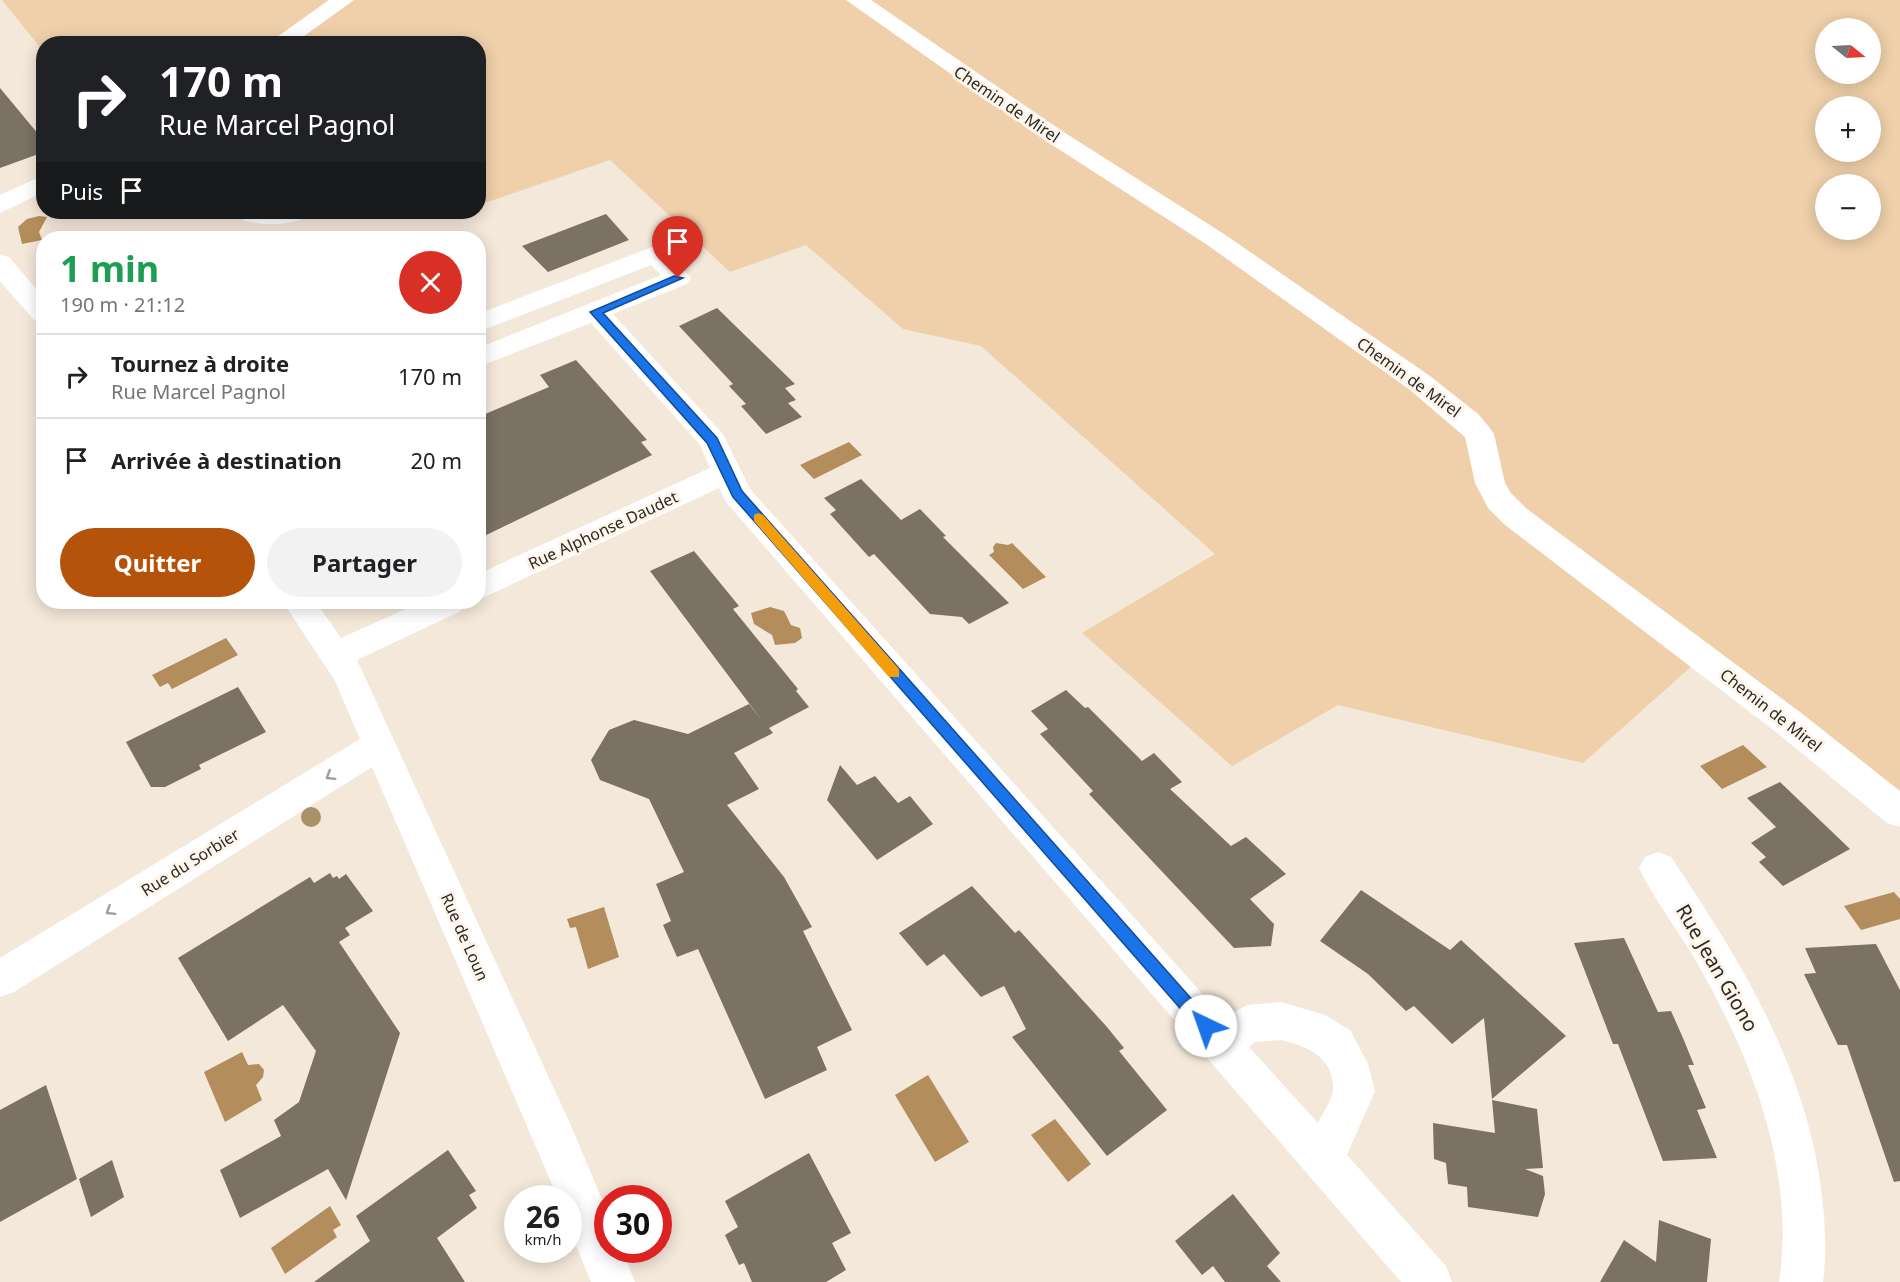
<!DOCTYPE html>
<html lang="fr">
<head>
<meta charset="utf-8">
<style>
	:root { --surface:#fff; --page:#f2f2f2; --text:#202124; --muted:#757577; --line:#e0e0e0; --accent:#b45309 }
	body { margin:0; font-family:"Noto Sans",sans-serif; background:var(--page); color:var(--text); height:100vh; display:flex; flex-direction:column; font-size:22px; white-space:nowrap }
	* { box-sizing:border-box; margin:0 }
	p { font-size:20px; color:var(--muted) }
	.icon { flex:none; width:33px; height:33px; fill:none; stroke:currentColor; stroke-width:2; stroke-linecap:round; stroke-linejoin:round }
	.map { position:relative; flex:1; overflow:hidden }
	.sheet { position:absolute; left:36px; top:231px; width:450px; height:378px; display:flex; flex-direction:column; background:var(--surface); border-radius:24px; box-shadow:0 3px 15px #0003 }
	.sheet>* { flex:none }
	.guide { position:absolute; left:36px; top:36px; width:450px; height:183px; border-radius:24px; box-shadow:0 3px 15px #0003; background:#202124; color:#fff; overflow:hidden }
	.needle { width:39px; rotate:108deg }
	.controls { position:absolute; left:1815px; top:18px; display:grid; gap:12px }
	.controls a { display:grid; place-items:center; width:66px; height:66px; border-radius:50%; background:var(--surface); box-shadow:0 3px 15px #0003; font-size:30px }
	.speed { position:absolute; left:504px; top:1185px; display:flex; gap:12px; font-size:30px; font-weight:700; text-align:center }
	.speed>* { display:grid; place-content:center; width:78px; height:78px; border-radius:50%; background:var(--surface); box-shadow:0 3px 15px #0003; line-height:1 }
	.speed small { font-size:15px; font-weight:400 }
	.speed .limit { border:9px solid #d22; background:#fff; color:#111 }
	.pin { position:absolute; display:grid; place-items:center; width:51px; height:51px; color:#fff; margin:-62px -26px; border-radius:50% 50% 50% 0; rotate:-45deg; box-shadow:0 0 6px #0007 }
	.pin .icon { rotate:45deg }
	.me { position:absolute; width:66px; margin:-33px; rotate:318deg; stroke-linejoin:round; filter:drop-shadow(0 0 4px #0008) }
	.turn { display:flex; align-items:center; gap:21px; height:126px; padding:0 24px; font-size:27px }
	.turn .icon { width:78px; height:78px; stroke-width:2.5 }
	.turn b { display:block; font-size:42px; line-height:51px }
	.then { display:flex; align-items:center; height:57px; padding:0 24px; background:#0003; gap:12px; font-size:22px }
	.round { display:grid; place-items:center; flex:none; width:63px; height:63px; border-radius:32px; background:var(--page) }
	.summary { display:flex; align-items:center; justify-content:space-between; height:102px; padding:0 24px }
	h1 { font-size:36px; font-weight:700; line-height:45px; color:#1e9e55 }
	.cta { display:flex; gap:12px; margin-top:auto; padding:12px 24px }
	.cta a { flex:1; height:69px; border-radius:36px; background:var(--accent); color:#fff; font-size:24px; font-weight:700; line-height:69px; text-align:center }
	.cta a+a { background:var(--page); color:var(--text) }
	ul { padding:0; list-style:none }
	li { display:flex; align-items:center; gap:18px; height:84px; padding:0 24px; border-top:2px solid var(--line) }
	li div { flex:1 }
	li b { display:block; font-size:22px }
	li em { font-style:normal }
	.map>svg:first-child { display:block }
	.green { fill:#efd0aa; fill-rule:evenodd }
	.water { fill:#b38d5b }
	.building { fill:#7b7164 }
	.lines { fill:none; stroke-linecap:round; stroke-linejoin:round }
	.minor { fill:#fff; fill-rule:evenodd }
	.tree { fill:#ab9168 }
	.oneway { stroke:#a09f9c }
	.route { fill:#1a73e8; stroke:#114b97; stroke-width:1.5 }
	.slow { fill:#f59e0b }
	.labels { text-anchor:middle; stroke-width:6; stroke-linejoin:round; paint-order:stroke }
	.street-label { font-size:16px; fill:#2d2923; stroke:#fdf6ed }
	.near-street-label { font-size:20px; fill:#2d2923; stroke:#fdf6ed }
</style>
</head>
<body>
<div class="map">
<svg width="1900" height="1282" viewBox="0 0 1900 1282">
	<rect width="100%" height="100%" fill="#f4e8da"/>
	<path class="green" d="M2 0H1900V797L1693 665 1583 763 1338 705 1232 766 1082 633 1215 554 981 346 903 329 806 245 730 272 610 160 479 205 478 44H44L43 51ZM1826 28H1870V74H1826ZM1826 106H1870V152H1826ZM1826 184H1870V230H1826Z"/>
	<path class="water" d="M39 216 47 217 39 232 42 240 22 244 18 227 27 219Z
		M849 442 862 455 814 479 800 465Z
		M996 543 1008 545 1012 543 1046 577 1023 589 989 555 994 552 993 547Z
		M770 607 784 611 791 625 800 628 802 638 795 643 775 645 772 635 754 624 751 613Z
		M226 638 238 655 172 689 168 683 160 687 152 675Z
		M1743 745 1767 767 1722 789 1700 766Z
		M1894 892 1900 899V919L1861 930 1844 906Z
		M604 907 619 957 588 969 576 927 570 928 567 919Z
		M242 1052 248 1065 259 1064 264 1070 263 1077 256 1085 262 1100 225 1122 204 1072Z
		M928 1075 969 1142 935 1162 895 1095Z
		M1055 1119 1091 1164 1068 1182 1031 1135Z
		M330 1206 341 1225 333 1230 337 1237 285 1274 271 1248Z"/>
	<path class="building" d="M0 88 44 141V152L0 168Z
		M606 214 629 240 548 272 522 246Z
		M717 308 795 384 785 388 796 400 788 403 802 417 766 434 741 406 746 404 729 386 733 384 679 326Z
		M576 360 647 440 641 442 652 455 478 539V417L549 387 540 375Z
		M861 479 901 520 920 509 946 536 943 537 1009 603 969 624 962 617 930 614 874 554 869 557 830 514 836 510 824 498Z
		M694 551 739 606 733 609 798 689 796 691 809 707 769 728 773 733 734 753 759 789 727 805 784 877 812 927 803 931 852 1030 817 1047 827 1070 765 1099 698 949 677 957 663 925 671 921 656 884 684 872 649 799 600 780 591 760 609 730 634 720 688 734 749 704 763 722 650 571Z
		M238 687 266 732 199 765 201 769 165 787H151L126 742Z
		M1066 690 1085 708 1088 707 1142 761 1154 753 1182 782 1170 789 1231 846 1246 837 1286 874 1250 899 1274 924 1271 946 1234 948 1089 794 1093 791 1040 734 1048 729 1031 711Z
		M840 765 857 785 875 776 898 803 910 796 933 824 877 860 827 800Z
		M1780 782 1850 849 1783 886 1759 862 1766 857 1751 843 1776 827 1747 798Z
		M330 873 333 878 337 876 339 879 346 874 373 911 345 928 350 935 339 942 400 1033 346 1200 328 1169 240 1218 220 1170 281 1136 274 1120 299 1102 316 1051 283 1005 228 1041 178 958 310 877 314 883Z
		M972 886 1015 933 1019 930 1107 1027 1124 1048 1119 1051 1167 1110 1107 1156 1012 1037 1026 1029 1004 986 981 997 944 954 927 966 899 933Z
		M1361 890 1450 950 1461 940 1566 1036 1492 1099 1484 1018 1452 1044 1414 1006 1406 1011 1368 974 1320 941Z
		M1624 938 1658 1012 1671 1011 1683 1038 1694 1065H1688L1706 1108 1697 1110 1717 1158 1663 1161 1618 1044H1613L1574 943Z
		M1876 944 1900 990V1181L1894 1182 1847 1045H1838L1804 974 1816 973 1805 948Z
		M46 1085 77 1179 0 1222V1110Z
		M1492 1100 1537 1109 1543 1168 1525 1169 1543 1176 1545 1194 1538 1217 1468 1207 1467 1187 1448 1184 1446 1163 1434 1159 1433 1123 1495 1133Z
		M448 1150 476 1191 469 1195 477 1208 437 1238 465 1282H314L370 1241 356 1216Z
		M809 1153 851 1233 832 1243 846 1270 826 1282H752L744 1263 739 1265 725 1235 738 1227 725 1201Z
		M112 1160 124 1197 91 1217 79 1179Z
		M1233 1194 1280 1253 1267 1266 1281 1282H1225L1213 1266 1202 1275 1175 1241Z
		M1659 1220 1711 1239 1707 1282H1600L1624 1240 1656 1262Z"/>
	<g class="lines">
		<path class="minor" d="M329 0H354L293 44H267Z
			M846 0H871L1062 131 1224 234 1430 376 1478 414 1489 427 1494 434 1505 483 1511 493 1527 509 1800 712 1900 791V827L1887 823 1776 732 1505 525 1488 508 1475 483 1465 437 1410 390 1206 244 1046 141Z
			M44 175V192L0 213V195Z
			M230 212H313C301 228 241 228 230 212Z
			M655 246 664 248 691 278 687 284 613 314 723 434 750 489 1224 1018 1247 1005 1281 1002 1325 1015 1350 1030 1368 1064 1375 1091 1347 1155 1446 1266 1452 1282H1401L726 502 719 488 478 600V574L710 468 700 445 591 323 478 367V348L661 275 651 265 478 332V314ZM1281 1040C1307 1046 1334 1057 1333 1089 1333 1099 1322 1114 1318 1123L1249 1047 1255 1042Z
			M0 255 9 257 44 298V322L34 320 0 281Z
			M283 602H316L341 638 421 602H466L461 611 357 660 572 1128 608 1214V1250H622L635 1282H591L568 1226V1198H558L372 767 14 992 0 997V958L360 739 335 681Z
			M1658 852 1671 857C1741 961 1807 1068 1822 1195 1825 1224 1827 1253 1823 1282H1779C1796 1170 1751 1056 1696 961 1678 930 1655 901 1639 868L1645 857Z"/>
	</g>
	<circle class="tree" cx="311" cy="817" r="10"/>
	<defs><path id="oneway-chevron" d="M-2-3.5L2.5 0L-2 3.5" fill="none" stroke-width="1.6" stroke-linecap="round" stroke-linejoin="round" transform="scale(1.5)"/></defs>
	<g class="oneway">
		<use href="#oneway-chevron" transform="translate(330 776) rotate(148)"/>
		<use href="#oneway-chevron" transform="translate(110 911) rotate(148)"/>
	</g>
	<path class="route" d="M674 276 683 278 603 313 717 438 742 491 1211 1021 1214 1026 1211 1031 1206 1034 1200 1031 733 497 707 443 590 312Z"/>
	<path class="slow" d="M758 513 763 515 899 669V677H889L754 521V515Z"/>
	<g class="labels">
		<g class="street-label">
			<text transform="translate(1007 104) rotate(34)" y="6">Chemin de Mirel</text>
			<text transform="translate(1409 377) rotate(36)" y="6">Chemin de Mirel</text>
			<text transform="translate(603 530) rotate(-25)" y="6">Rue Alphonse Daudet</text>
			<text transform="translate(1771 710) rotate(38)" y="6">Chemin de Mirel</text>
			<text transform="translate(190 862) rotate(-32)" y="6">Rue du Sorbier</text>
			<text transform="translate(465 937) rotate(66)" y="6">Rue de Loun</text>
		</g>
		<g class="near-street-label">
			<text transform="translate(1717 968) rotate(60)" y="7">Rue Jean Giono</text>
		</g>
	</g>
</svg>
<div class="controls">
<a><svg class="needle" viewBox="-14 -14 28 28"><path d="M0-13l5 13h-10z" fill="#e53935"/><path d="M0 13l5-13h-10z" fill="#757577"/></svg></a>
<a>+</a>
<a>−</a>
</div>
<div class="speed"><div>26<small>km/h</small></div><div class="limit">30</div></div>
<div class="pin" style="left:678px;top:278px;background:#d93025"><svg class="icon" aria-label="arrive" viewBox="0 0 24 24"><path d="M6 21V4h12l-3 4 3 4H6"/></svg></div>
<svg class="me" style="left:1206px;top:1026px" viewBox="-20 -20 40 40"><circle r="19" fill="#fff"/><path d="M0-13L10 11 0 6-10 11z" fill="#1a73e8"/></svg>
<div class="guide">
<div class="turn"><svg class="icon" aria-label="right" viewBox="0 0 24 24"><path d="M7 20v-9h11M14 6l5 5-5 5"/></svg><div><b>170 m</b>Rue Marcel Pagnol</div></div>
<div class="then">Puis<svg class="icon" aria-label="arrive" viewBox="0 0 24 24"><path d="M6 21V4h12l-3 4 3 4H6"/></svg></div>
</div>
<section class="sheet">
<div class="summary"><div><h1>1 min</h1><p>190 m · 21:12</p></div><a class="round" style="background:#d93025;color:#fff"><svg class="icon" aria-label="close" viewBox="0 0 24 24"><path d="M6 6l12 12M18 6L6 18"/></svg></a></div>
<ul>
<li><svg class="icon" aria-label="right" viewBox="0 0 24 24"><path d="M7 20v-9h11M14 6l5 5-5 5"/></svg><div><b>Tournez à droite</b><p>Rue Marcel Pagnol</p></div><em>170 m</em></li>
<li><svg class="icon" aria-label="arrive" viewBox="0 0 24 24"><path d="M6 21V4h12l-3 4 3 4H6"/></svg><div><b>Arrivée à destination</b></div><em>20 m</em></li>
</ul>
<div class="cta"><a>Quitter</a><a>Partager</a></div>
</section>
</div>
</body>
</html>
